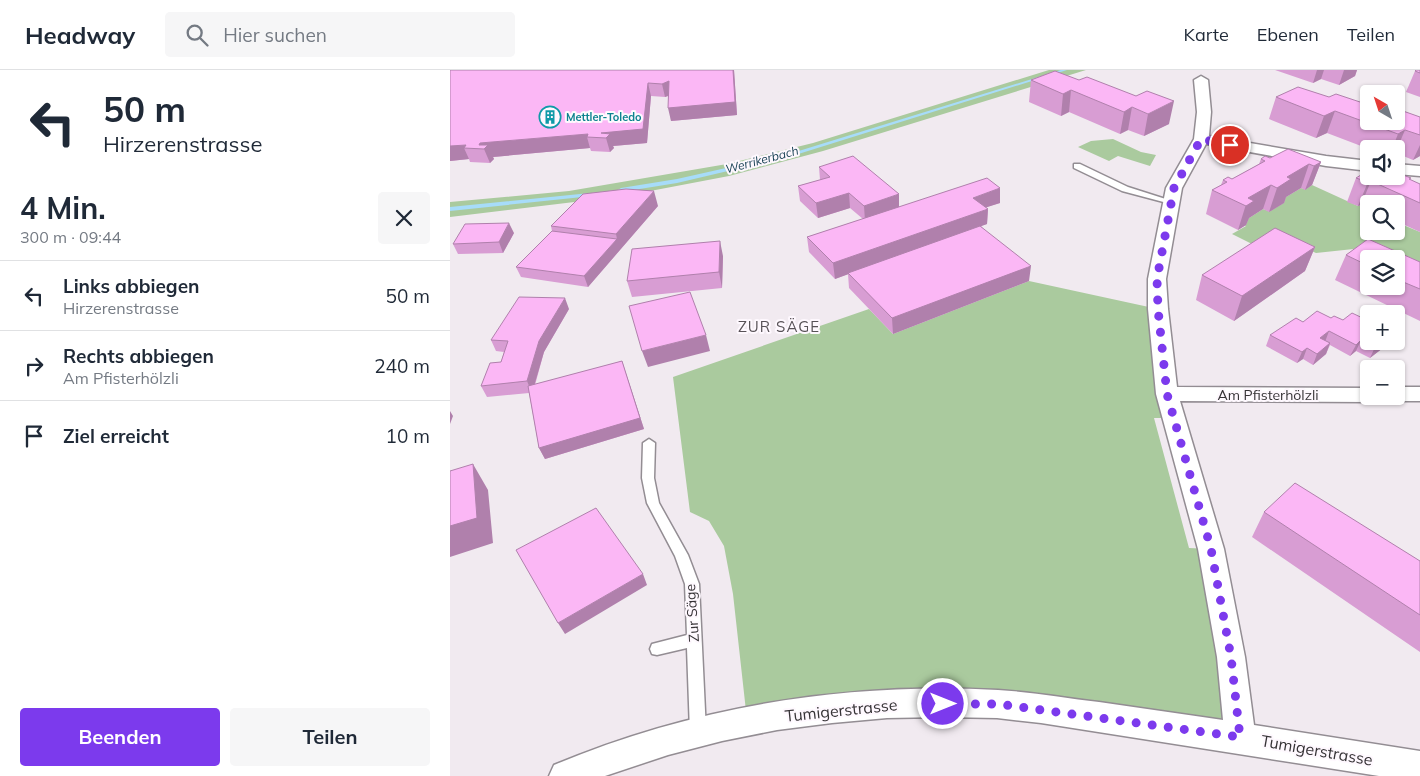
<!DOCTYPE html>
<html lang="de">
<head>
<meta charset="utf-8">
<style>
	:root { --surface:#fff; --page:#f6f6f7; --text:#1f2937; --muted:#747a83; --line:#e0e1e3; --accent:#7c3aed }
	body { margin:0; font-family:Mulish,sans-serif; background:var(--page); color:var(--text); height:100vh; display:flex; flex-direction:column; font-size:19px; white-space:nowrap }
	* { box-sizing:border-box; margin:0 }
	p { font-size:16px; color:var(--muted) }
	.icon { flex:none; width:28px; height:28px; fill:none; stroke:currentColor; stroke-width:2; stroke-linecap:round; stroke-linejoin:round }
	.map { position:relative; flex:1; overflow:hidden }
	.side { display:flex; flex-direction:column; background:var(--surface); width:450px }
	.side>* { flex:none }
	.banner { background:#fff; color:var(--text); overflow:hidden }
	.needle { width:32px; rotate:321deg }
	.controls { position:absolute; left:910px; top:15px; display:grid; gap:10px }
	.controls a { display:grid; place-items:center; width:45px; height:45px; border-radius:5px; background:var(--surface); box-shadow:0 1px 4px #0004; font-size:25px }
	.pin { position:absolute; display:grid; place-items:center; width:42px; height:42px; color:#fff; margin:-21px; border:2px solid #fff; border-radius:50%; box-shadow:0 1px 5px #0007 }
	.me { position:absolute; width:55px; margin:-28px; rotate:90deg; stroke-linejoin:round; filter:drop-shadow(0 0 4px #0008) }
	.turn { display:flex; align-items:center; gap:18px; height:105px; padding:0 20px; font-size:22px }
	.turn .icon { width:65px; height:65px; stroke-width:2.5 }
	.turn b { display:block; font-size:35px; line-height:42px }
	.round { display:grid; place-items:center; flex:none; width:52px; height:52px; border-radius:5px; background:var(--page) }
	.head { display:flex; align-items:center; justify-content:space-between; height:85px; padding:0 20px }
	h1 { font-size:30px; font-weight:700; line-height:38px }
	.button { display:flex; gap:10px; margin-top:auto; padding:10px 20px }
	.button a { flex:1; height:58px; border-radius:5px; background:var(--accent); color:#fff; font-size:20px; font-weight:700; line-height:58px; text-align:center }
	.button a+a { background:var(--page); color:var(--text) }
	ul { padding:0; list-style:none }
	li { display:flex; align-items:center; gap:15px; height:70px; padding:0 20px; border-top:1px solid var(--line) }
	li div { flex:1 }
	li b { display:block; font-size:19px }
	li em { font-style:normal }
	header { display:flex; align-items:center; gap:30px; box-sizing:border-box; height:70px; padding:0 25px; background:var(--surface); border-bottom:1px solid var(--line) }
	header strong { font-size:24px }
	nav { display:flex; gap:28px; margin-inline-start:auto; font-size:18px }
	.search { width:350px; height:45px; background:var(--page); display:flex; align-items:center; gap:12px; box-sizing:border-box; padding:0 18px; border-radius:5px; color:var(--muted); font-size:19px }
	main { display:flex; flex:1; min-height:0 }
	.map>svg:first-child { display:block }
	.green { fill:#aaca9e }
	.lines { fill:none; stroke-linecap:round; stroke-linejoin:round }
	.stream { fill:#a7dcf9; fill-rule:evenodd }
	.service-casing { stroke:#938d93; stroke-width:3 }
	.minor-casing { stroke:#938d93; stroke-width:3 }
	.service { fill:#fff; fill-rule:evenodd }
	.minor { fill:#fff; fill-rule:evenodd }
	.wall { fill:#d89dd3; fill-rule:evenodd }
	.shaded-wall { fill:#b080ac }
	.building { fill:#fbb7f5; stroke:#b080ac }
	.route { stroke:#7c3aed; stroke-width:9; stroke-dasharray:0 16.2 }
	.labels { text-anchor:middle; stroke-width:4; stroke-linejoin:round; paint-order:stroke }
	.far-culture-label { font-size:11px; font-weight:bold; fill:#0d838f; stroke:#fef8fe; text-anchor:start }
	.far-water-label { font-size:12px; font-style:italic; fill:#133d50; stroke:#fef8fe }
	.street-label { font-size:14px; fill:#363336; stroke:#fef8fe }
	.neighbourhood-label { font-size:15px; letter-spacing:1px; fill:#585257; stroke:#fef8fe }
	.near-street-label { font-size:16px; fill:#363336; stroke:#fef8fe }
</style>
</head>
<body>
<header>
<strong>Headway</strong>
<div class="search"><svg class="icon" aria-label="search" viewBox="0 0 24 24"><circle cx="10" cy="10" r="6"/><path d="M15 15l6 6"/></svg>Hier suchen</div>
<nav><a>Karte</a><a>Ebenen</a><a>Teilen</a></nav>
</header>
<main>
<section class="side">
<div class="banner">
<div class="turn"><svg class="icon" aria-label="left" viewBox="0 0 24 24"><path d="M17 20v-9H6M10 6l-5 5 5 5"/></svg><div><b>50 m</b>Hirzerenstrasse</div></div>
</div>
<div class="head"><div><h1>4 Min.</h1><p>300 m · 09:44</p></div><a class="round"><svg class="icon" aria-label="close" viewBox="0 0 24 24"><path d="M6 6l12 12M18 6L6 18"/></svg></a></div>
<ul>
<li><svg class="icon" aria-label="left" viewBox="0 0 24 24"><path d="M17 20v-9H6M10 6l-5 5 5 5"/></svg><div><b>Links abbiegen</b><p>Hirzerenstrasse</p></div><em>50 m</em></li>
<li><svg class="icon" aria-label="right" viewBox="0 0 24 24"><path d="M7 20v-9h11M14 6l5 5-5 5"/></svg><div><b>Rechts abbiegen</b><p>Am Pfisterhölzli</p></div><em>240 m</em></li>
<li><svg class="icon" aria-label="arrive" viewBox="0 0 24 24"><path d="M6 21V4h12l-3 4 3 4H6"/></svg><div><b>Ziel erreicht</b></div><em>10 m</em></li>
</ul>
<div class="button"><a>Beenden</a><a>Teilen</a></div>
</section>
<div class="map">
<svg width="970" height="706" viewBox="0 0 970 706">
	<rect width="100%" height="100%" fill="#f1eaf0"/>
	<path class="green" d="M599 0H636L373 81 279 106 174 126 0 147V132L119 121 277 94 363 73Z
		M663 69 691 82 706 85 700 96 668 86 659 91 628 77 641 71Z
		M862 115 908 136 911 135 919 138V161H946V152L970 162V215L946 189 913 178 866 183 848 175 806 176 782 164 796 156 791 153 813 139 819 141 833 133 829 131 851 118 855 119Z
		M579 211 708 239 723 348H704L739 478 761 479 790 667 547 634 297 650 283 524 274 476 259 451 240 442 223 307 419 239 443 264Z"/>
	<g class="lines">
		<path class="stream" d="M611 0H617L342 86 227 113 171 122 168 120 171 118 227 109 339 84Z
			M140 123 143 125 142 126 0 141V137Z"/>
		<g class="service-casing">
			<path id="service" d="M624 94H630L678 117 725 132 721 134 672 121 624 98Z
				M199 369 205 373 204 408 209 433 238 485 249 514 256 662 253 667 248 670 243 667 240 662 237 578 207 585 202 584 200 579 202 574 237 565 235 514 225 486 197 433 192 408 193 373Z"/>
		</g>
		<g class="minor-casing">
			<path id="minor" d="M751 6 758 10 761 42 759 66 876 86 919 91V101L876 96 756 74 732 118 716 209 718 239 727 317 919 318V326H929L927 330 919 332 730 331 774 479 795 587 804 655 970 681V706H929L591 653 547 648 493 647 437 648 382 653 327 660 272 671 218 685 155 706H99L104 695C244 636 396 612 548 620 582 622 615 628 649 632 690 638 732 644 773 650L767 587 748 479 706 324 698 239V209L716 118 744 69 747 42 744 10Z
				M946 94 970 96V106L946 104Z
				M946 317H970V331H946L938 329 937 326H946Z"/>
		</g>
		<use href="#service" class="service"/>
		<use href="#minor" class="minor"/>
	</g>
	<path class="wall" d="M0 0H284L287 45 221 51 219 26 215 27 201 26 197 73 163 76 164 78 160 82 141 81 140 78 43 87 44 89 40 93 20 92 19 89 0 91Z
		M825 0H907L905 6 889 15 871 9 863 13Z
		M970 0V27L956 22 965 1Z
		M605 1 719 54 694 66 678 60 670 64 619 42 611 46 579 32 581 10Z
		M826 27 946 51 970 47V86L963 90 946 83V79H919L877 63 866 68 819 49Z
		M820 88 871 92 862 115 855 120 851 118 836 127 834 133 819 142 813 139 799 148 796 155 788 160 756 144 762 120 771 115 773 110 782 109 809 94 811 89Z
		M369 97 449 137 550 133 536 137 538 139 537 154 531 156 579 211 443 264 399 218 398 204 385 209 359 182 357 167 413 149 400 138 368 148 350 131 348 116 370 110Z
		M906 108 960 110 970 114V162L946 151V134H919V139L911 135 908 136 897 132Z
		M208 136 138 217 71 207 66 197 102 161 101 156Z
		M64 163 53 183 8 184 3 174Z
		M918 169 970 192V251L885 210 896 185ZM919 189H946V216H919Z
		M865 177 855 201 784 251 746 230 752 205Z
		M273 186 272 218 182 227 177 211Z
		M119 239 94 282 85 315 172 291 194 359 95 389 89 378 79 323 37 327 31 316 51 292 54 282 46 281 41 270Z
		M853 252 919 271H939L938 274 920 288 906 281 900 286 880 275 876 284 863 295 853 289 847 293 816 276 820 265Z
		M814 442 970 491V582L802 467Z"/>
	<path class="shaded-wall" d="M283 0H284L287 45 221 51 218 38Z
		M867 0H874L871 9 863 13Z
		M894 0H907L905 6 889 15Z
		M219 11 222 24 215 27 212 14Z
		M198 13 201 26 197 73 163 76 164 78 160 82 156 68 151 63Z
		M621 20 619 42 611 46 613 24Z
		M724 31 719 54 694 66 698 44Z
		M682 37 678 60 670 64 674 42Z
		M885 41 877 63 866 68 874 46Z
		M955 60 946 81V79H942L948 64Z
		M138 64 137 67 140 78 43 87 44 89 40 93 34 79 29 75 30 73Z
		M16 75 14 78 19 89 0 91V76Z
		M970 75V86L963 90Z
		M871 92 862 115 855 120 864 96Z
		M859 94 851 118 836 127 834 133 819 142 827 118 837 107Z
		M921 111 911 135 908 136 918 112Z
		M821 115 813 139 799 148 796 155 788 160 798 128Z
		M550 118V133L522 142 523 128Z
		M204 121 208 136 138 217 134 206 167 169 166 164Z
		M399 123 400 138 368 148 366 133Z
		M449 124V139L415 151 414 136Z
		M538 139 537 154 385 209 383 193Z
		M59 153 64 163 53 183 49 172Z
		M270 171 273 186 272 218 269 202Z
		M865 177 855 201 784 251 792 226Z
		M581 196 579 211 443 264 442 248Z
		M115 228 119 239 94 282 82 323 77 311 89 271Z
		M879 261 875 272 870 268Z
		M256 265 260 281 198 297 192 281Z
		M911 270 906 281 900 286 906 275Z
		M932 271H939L938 274 920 288 925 277Z
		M880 273 876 284 863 295 867 284Z
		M857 278 853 289 847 293 852 282Z
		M172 291 194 359 95 389 89 378Z
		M0 341 3 346 0 354Z
		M23 394 38 420 43 473 0 487V456Z
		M193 504 197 515 115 564 108 553Z"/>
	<path class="building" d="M0 0H283L285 32 218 38 219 11 212 14 198 13 193 59 151 63 160 64 156 68 137 67 138 64 30 73 29 75H38L34 79 14 78 16 75 0 76Z
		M966 0H970V3L965 1Z
		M605 1 629 10 637 7 686 26 697 21 724 31 698 44 682 37 674 42 621 20 613 24 581 10Z
		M848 17 879 27 886 24 919 35V51H946V45L953 41 970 47V65L955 60 948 64 885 41 874 46 826 27Z
		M838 79 871 92 864 96 859 94 837 107 841 109 827 118 821 115 798 128 804 131 796 136 762 120 777 112 773 110 778 107 782 109 815 91 811 89 815 86 820 88Z
		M403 86 449 124 414 136 399 123 366 133 348 116 380 107 369 97Z
		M919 100V106H946V105L951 107 953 105 961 108 959 109 970 114V133L921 111 918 112 906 108Z
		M537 108 550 118 523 128 538 139 383 193 357 167Z
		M176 119 204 121 166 164 101 156 133 124Z
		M59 153 49 172 3 174 15 154Z
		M530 156 581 196 442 248 398 203Z
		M825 158 865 177 792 226 752 205Z
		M102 161 167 169 134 206 66 197Z
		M918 169 970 192V219L946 209V189H919V196L896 185Z
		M270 171 269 202 177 211 182 179Z
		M240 222 256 265 192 281 179 236Z
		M69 227 115 228 89 271 77 311 31 316 40 293 51 292 58 271 41 270Z
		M867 241 881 248 884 246 893 250 902 243 919 251V271H932L925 277 911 270 906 275 879 261 870 268 880 273 867 284 857 278 852 282 820 265 846 248 853 252Z
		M172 291 190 348 89 378 78 316Z
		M23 394 27 448 0 456V401Z
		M845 413 970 491V545L814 442Z
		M146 438 193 504 108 553 66 480Z"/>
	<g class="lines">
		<path class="route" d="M493 634H548L790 667 781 587 761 479 717 324 708 239 707 209 724 118 751 69 780 75"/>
	</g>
	<defs>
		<g id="building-ring" transform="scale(1.125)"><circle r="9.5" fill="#fef8fe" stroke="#0f9aa8" stroke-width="1.5"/><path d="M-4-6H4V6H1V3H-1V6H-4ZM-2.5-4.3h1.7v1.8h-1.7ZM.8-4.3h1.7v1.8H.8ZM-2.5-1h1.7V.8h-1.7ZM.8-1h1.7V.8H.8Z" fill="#0f9aa8"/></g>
	</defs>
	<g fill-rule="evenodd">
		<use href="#building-ring" x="100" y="47"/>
	</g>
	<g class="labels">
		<g class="far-culture-label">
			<text x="116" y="51">Mettler-Toledo</text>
		</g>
		<g class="far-water-label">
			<text transform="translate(312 90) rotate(-15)" y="4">Werrikerbach</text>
		</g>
		<g class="street-label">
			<text x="818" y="330">Am Pfisterhölzli</text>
			<text transform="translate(242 543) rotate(-94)" y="5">Zur Säge</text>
		</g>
		<g class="neighbourhood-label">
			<text x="329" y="262">ZUR SÄGE</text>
		</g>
		<g class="near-street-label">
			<text transform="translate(391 640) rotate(-6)" y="6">Tumigerstrasse</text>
			<text transform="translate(867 680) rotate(10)" y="6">Tumigerstrasse</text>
		</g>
	</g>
</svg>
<div class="controls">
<a><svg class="needle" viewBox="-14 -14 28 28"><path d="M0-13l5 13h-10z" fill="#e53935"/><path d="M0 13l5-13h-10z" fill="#747a83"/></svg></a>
<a><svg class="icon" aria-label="sound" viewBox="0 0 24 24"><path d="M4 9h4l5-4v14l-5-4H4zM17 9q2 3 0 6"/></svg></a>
<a><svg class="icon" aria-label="search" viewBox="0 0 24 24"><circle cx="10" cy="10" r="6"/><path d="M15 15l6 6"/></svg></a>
<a><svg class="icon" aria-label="layers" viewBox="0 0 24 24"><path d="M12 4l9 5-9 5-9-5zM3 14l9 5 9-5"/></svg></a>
<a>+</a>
<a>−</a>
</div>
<div class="pin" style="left:780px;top:75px;background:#d93025"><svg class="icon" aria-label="arrive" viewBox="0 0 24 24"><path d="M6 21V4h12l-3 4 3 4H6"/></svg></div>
<svg class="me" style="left:493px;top:634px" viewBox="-20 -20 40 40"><circle r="17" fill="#7c3aed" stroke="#fff" stroke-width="3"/><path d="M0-11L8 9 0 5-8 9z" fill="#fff"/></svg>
</div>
</main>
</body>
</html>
